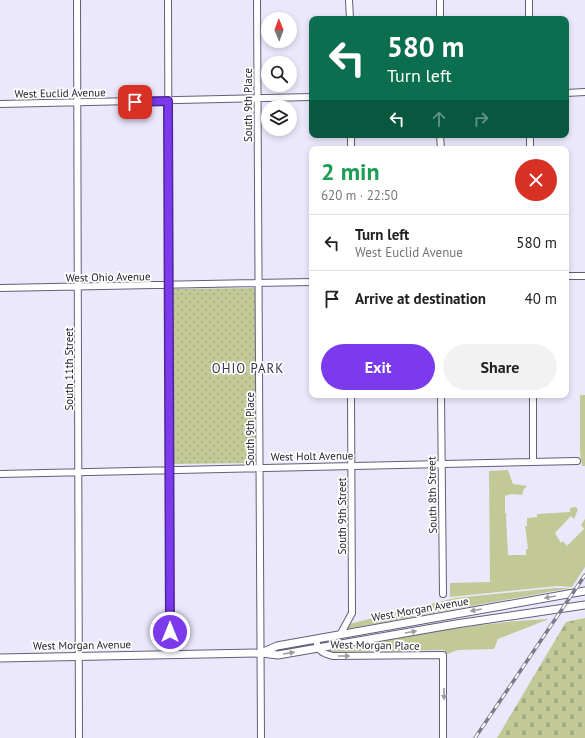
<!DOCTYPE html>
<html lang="en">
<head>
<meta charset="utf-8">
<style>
	:root { --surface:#fff; --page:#f2f2f2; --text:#222; --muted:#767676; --line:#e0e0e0; --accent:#7c3aed }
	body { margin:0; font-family:"PT Sans",sans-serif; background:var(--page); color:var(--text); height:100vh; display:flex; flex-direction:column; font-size:15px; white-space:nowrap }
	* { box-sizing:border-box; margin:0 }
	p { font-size:13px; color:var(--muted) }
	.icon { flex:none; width:22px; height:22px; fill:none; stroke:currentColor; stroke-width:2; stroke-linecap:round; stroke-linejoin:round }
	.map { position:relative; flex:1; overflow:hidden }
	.details { position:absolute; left:309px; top:146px; width:260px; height:252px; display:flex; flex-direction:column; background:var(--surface); border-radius:8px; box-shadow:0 2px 6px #0003 }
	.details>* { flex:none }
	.banner { position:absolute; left:309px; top:16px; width:260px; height:122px; border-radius:8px; box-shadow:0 2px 6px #0003; background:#0b6e4f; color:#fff; overflow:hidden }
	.needle { width:26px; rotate:359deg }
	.controls { position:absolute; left:261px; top:12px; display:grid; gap:8px }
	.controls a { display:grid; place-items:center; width:36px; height:36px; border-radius:50%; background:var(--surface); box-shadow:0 2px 6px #0003; font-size:20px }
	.pin { position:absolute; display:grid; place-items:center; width:34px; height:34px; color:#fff; margin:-17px; border-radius:8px; box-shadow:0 2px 6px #0006 }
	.me { position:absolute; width:44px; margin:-22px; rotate:0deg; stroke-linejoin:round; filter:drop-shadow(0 0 3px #0008) }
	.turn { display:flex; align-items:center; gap:14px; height:84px; padding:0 12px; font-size:18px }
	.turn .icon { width:52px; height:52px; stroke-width:2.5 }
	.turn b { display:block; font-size:28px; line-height:34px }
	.lanes { display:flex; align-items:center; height:38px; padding:0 12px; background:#0003; justify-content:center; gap:20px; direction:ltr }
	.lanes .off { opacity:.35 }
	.round { display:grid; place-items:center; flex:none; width:42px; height:42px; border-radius:21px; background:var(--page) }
	.head { display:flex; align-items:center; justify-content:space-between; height:68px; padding:0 12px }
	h1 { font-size:24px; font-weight:700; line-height:30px; color:#1e9e55 }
	.action { display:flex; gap:8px; margin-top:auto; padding:8px 12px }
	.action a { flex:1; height:46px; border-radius:24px; background:var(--accent); color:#fff; font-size:16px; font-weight:700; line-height:46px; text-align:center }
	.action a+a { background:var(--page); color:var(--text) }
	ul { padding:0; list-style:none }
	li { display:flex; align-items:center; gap:12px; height:56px; padding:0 12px; border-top:1px solid var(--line) }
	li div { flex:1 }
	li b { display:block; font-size:15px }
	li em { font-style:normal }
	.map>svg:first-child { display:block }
	.green { fill:#c2c997 }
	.cemetery { fill:url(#cemetery-stones) }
	.park { fill:url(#park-dots) }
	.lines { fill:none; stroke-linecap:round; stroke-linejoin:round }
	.minor-casing { stroke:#645e7b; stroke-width:8 }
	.tertiary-casing { stroke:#645e7b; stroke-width:9 }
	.minor { stroke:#fff; stroke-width:6 }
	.tertiary { stroke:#fff; stroke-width:7 }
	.rail-casing { stroke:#7c7a89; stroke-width:3.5 }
	.rail { stroke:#fff; stroke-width:2; stroke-dasharray:6; stroke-linecap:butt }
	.oneway { fill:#9c9ba0 }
	.route-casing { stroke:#51269a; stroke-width:10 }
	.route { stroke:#7c3aed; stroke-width:7 }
	.labels { text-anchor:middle; stroke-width:3.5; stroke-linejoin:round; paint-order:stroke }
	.street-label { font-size:11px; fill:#23212d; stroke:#fff }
	.quarter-label { font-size:13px; letter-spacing:1px; fill:#37314c; stroke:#fff }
</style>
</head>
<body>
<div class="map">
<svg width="585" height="738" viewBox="0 0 585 738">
	<defs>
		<pattern id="cemetery-stones" width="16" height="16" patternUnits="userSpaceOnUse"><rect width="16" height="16" fill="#c2c997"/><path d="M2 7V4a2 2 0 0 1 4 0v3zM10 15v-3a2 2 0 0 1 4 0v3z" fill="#a6ac82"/></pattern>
		<pattern id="park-dots" width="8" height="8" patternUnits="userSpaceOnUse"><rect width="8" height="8" fill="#c2c997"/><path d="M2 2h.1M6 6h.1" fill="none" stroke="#a6ac82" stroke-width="1.8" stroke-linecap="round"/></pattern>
	</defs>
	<rect width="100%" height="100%" fill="#ebe8fc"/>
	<path class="green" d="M580 395H585V466H582L580 452Z
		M508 470 513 484 527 486 524 489 522 495 511 494 505 496V513L507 514 506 516 508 555H526V549H528L525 526H527V518L537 517V514L570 512V508L575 507 578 509 574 519 571 516 555 533 561 543 563 541 567 546 584 529 581 525 585 519V567L572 587 557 586 450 597V583L490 582 489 471Z
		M555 588H571L346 629 349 624 455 598Z
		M549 619 498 639 494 649 458 650 447 654 444 650 332 652V650C404 637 476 622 549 619Z"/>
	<path class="cemetery" d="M585 618V738H497L566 622Z"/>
	<path class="park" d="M255 288V463L173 464 172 289Z"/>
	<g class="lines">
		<g class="minor-casing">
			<path id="minor" d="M77 0 79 738
				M168 0 170 655
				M257 0 261 738
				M349 0 350 19
				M440 0V19
				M529 0V19
				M566 93 585 92
				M0 104 312 97
				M440 135 441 149
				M530 135V149
				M351 149V135
				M566 276H585
				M0 288 312 282
				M441 395 443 594
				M533 395V462
				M0 474 577 461
				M340 635 352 613 351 395
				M316 639C318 651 321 653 333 656L443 655V738"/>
		</g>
		<g class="tertiary-casing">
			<path id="tertiary" d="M261 653 277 646 585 591
				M0 658 261 653 278 655 456 624 585 605"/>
		</g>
		<use href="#minor" class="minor"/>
		<use href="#tertiary" class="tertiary"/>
		<g class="rail-casing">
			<path id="rail" d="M475 738 585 575"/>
		</g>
		<use href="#rail" class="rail"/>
	</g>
	<defs><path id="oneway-solid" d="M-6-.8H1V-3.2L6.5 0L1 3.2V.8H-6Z"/></defs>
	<g class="oneway">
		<use href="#oneway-solid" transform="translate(550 597) rotate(170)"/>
		<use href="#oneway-solid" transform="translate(476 610) rotate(170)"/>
		<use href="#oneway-solid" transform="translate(411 632) rotate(-10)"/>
		<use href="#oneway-solid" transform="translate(289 653) rotate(-9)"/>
		<use href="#oneway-solid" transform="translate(344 656)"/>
		<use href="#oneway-solid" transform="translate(444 694) rotate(89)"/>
	</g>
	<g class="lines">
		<g class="route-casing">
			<path id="route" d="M135 102 168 101 170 632"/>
		</g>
		<use href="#route" class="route"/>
	</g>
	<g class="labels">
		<g class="street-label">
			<text transform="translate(60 93) rotate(-1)" y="4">West Euclid Avenue</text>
			<text transform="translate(248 105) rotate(-90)" y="4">South 9th Place</text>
			<text transform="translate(108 277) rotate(-1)" y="4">West Ohio Avenue</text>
			<text transform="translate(69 369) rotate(-90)" y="4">South 11th Street</text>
			<text transform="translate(250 429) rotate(-90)" y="4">South 9th Place</text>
			<text transform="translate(312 456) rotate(-1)" y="4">West Holt Avenue</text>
			<text transform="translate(432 495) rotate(-91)" y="4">South 8th Street</text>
			<text transform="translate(342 516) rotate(-90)" y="4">South 9th Street</text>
			<text transform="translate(420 609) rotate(-10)" y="4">West Morgan Avenue</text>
			<text transform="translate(82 645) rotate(-1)" y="4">West Morgan Avenue</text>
			<text transform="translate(375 645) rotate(1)" y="4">West Morgan Place</text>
		</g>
		<g class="quarter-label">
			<text x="248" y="373">OHIO PARK</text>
		</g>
	</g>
</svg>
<div class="controls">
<a><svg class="needle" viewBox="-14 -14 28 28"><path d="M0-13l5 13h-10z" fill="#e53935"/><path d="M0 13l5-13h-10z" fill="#767676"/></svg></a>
<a><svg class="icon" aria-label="search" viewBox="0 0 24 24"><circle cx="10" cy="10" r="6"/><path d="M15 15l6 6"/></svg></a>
<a><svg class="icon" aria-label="layers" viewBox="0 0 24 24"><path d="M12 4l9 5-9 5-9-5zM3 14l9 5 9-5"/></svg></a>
</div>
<div class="pin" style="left:135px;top:102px;background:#d93025"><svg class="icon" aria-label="arrive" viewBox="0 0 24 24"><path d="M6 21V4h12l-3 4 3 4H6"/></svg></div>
<svg class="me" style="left:170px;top:632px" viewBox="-20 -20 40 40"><circle r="17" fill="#7c3aed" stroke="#fff" stroke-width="3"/><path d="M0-11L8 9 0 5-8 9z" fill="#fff"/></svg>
<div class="banner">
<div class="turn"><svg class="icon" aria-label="left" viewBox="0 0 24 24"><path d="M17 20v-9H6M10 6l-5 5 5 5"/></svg><div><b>580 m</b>Turn left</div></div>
<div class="lanes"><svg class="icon" aria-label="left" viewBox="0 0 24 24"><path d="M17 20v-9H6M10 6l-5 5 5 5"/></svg><svg class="icon off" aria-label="ahead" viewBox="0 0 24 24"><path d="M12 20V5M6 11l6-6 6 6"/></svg><svg class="icon off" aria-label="right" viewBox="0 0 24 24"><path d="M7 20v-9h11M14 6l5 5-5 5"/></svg></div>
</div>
<section class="details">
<div class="head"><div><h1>2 min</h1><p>620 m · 22:50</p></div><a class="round" style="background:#d93025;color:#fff"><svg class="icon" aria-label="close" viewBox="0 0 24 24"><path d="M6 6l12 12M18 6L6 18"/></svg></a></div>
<ul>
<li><svg class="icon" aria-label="left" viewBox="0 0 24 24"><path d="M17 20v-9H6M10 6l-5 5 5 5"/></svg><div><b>Turn left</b><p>West Euclid Avenue</p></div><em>580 m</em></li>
<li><svg class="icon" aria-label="arrive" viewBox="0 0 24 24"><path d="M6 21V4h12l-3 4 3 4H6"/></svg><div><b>Arrive at destination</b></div><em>40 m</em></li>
</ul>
<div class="action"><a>Exit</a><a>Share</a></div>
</section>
</div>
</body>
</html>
